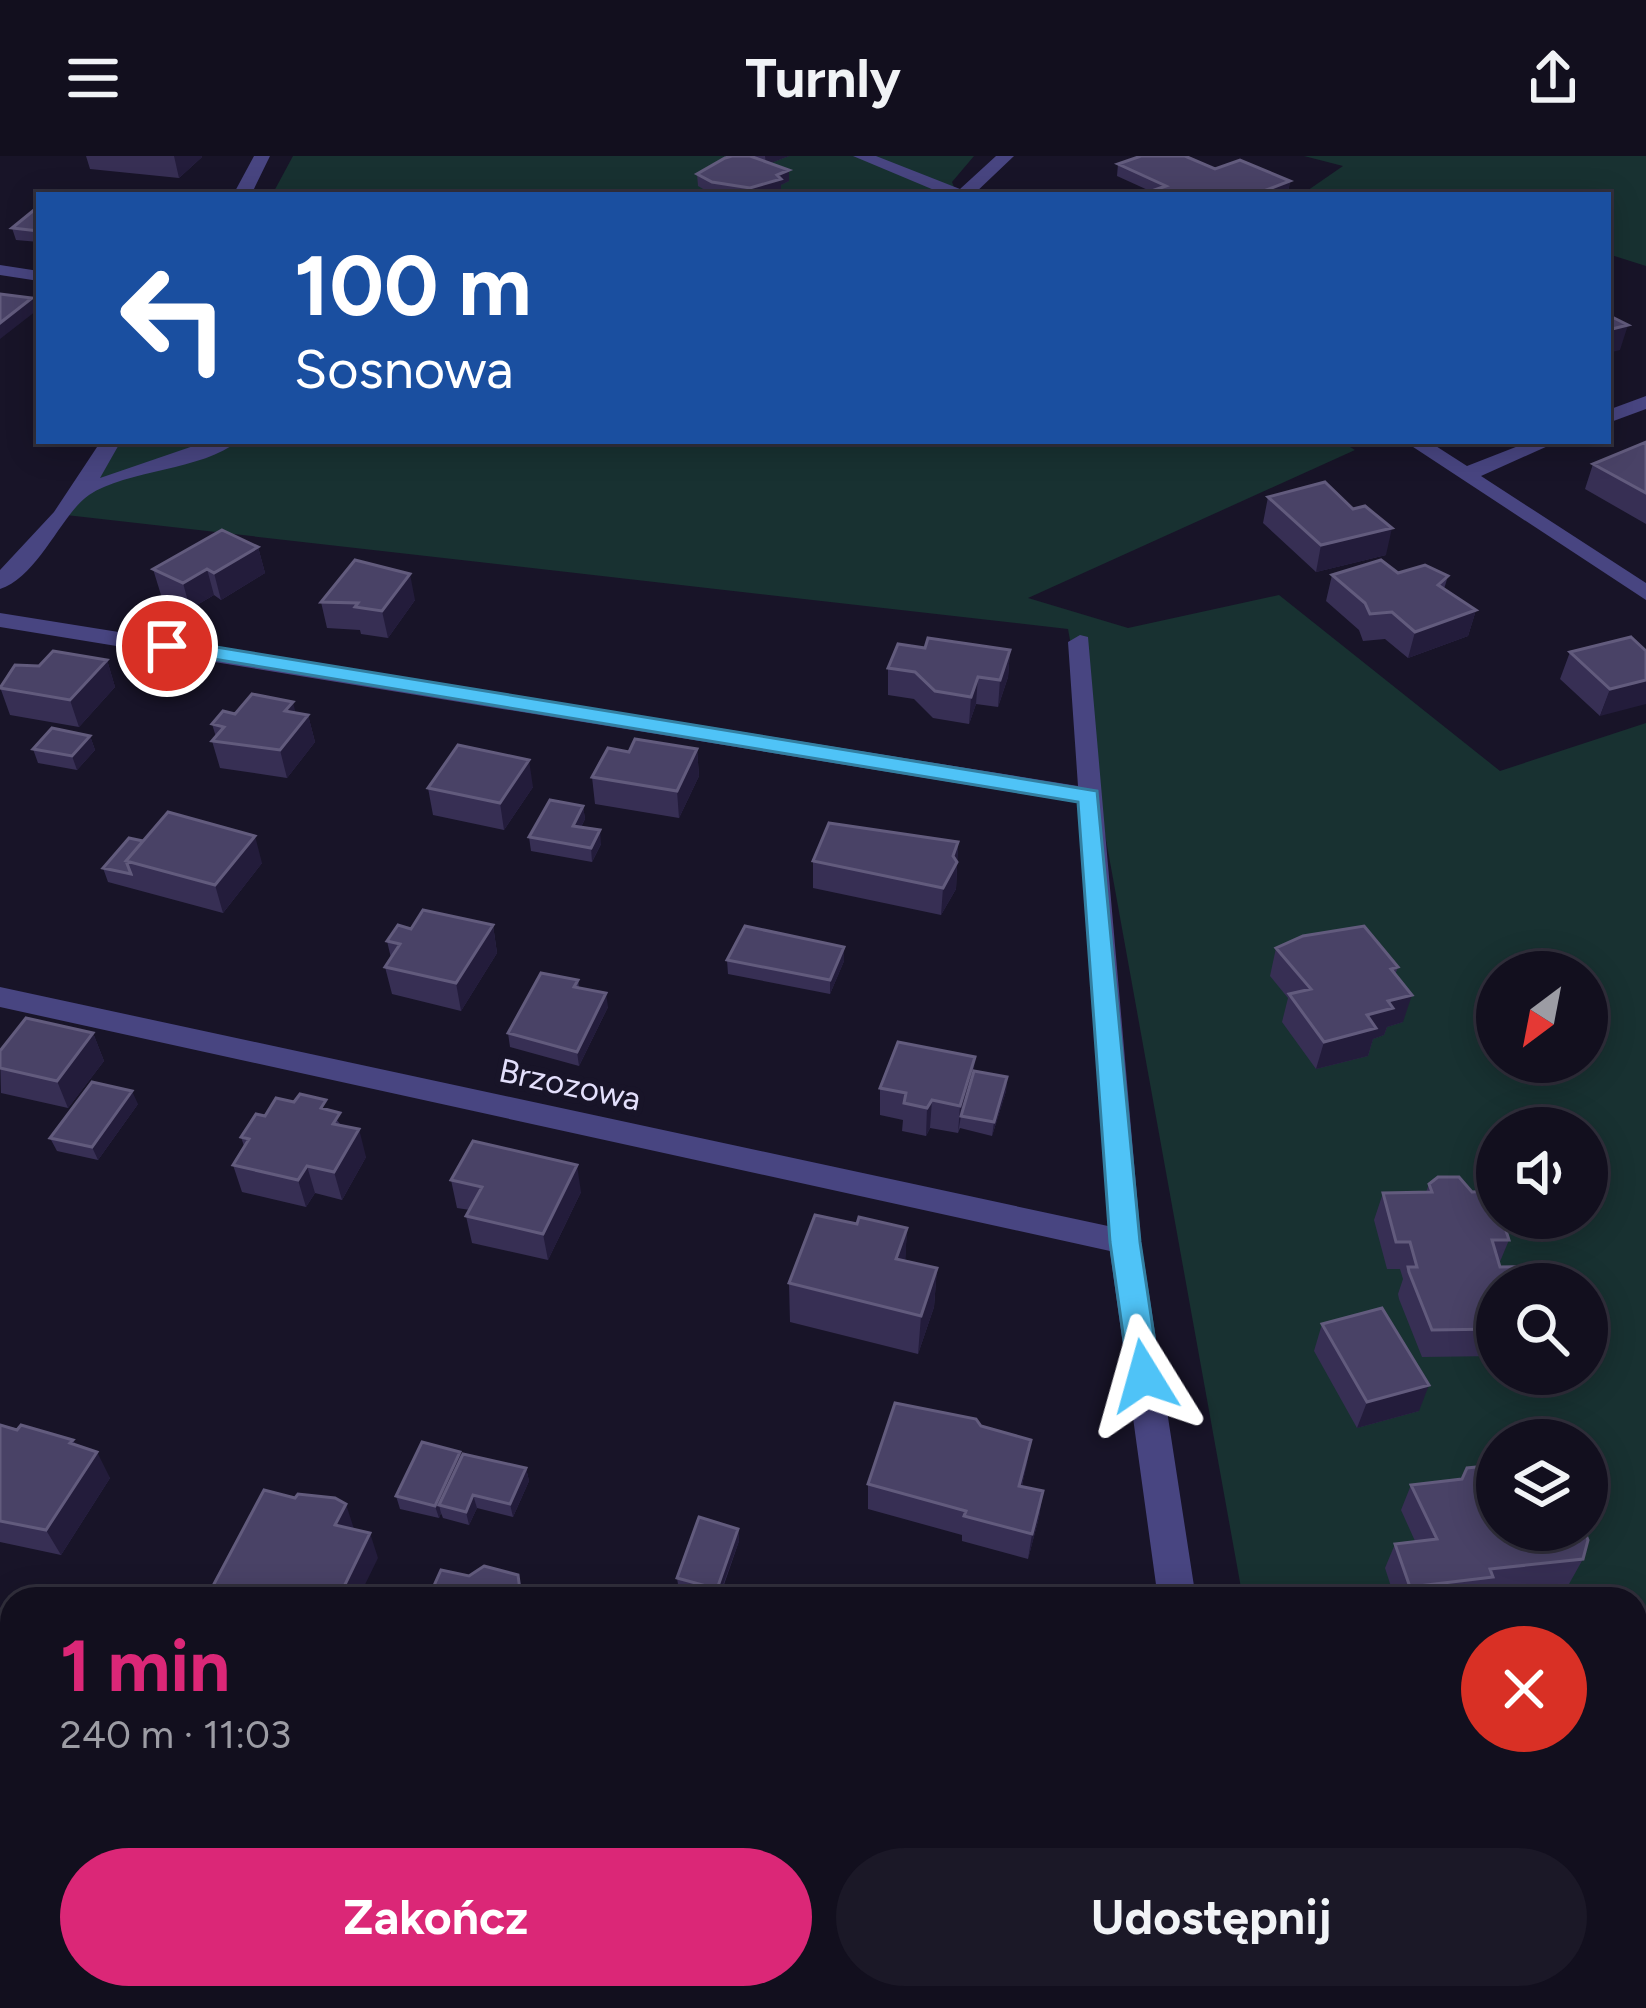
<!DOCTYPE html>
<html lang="pl">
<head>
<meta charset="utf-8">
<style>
	:root { --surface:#120f1e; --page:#1b1827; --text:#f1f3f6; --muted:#9c9ca4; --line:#312f3c; --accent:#db2777 }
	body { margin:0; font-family:Figtree,sans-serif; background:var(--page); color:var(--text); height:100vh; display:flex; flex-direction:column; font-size:45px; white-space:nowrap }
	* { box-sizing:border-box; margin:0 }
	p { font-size:39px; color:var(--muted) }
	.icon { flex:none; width:66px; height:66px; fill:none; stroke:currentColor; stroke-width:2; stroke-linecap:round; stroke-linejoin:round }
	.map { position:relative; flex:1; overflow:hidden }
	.details { position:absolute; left:0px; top:1431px; width:1647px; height:423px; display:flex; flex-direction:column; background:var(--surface); border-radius:36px 36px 0 0; box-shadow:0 6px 30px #0003,0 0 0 3px var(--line) }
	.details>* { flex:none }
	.guide { position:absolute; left:36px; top:36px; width:1575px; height:252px; border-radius:0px; box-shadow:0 6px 30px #0003,0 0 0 3px var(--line); background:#1a4fa0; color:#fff; overflow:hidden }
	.needle { width:78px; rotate:212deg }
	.fabs { position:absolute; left:1476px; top:795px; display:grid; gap:24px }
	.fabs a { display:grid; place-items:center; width:132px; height:132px; border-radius:50%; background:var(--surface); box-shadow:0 6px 30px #0003,0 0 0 3px var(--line); font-size:60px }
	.pin { position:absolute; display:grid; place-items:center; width:102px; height:102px; color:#fff; margin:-51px; border:6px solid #fff; border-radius:50%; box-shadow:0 3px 12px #0007 }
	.me { position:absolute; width:132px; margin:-66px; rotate:352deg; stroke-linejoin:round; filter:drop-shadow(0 0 9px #0008) }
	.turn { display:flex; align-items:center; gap:42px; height:252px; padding:0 60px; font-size:54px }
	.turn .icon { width:156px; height:156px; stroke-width:2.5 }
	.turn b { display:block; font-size:84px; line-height:102px }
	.round { display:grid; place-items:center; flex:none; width:126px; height:126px; border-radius:63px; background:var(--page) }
	.head { display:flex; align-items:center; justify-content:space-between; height:204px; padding:0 60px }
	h1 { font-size:72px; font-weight:700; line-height:90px; color:var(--accent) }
	.button { display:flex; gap:24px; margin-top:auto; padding:24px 60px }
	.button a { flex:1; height:138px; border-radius:72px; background:var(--accent); color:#fff; font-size:48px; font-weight:700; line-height:138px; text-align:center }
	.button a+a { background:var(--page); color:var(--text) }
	header { display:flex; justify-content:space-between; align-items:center; height:156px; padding:0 60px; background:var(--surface); font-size:54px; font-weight:700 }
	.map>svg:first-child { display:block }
	.green { fill:#183131; fill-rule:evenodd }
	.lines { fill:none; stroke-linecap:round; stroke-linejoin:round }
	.minor { fill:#484581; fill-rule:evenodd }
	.wall { fill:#372f54 }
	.shaded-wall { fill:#231c3b }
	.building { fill:#494266; stroke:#625b7d; stroke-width:3 }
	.route { fill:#4fc3f7; stroke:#337fa1; stroke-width:3 }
	.labels { text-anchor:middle; stroke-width:12; stroke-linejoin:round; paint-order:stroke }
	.street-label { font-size:33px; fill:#e3dffb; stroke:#181428 }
</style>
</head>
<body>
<header><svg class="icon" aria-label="menu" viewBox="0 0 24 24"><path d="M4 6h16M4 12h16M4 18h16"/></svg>Turnly<svg class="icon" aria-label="share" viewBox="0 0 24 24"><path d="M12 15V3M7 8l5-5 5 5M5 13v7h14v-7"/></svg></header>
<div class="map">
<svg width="1646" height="1852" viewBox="0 0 1646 1852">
	<rect width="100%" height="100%" fill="#181428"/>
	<path class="green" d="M293 0H974L952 26 957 39H272Z
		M1304 0H1646V110L1608 98V39H1301L1343 10Z
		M116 285H1340L1355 294 1028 442 1128 472 1279 439 1500 615 1646 567V1852H1316L1314 1842H1635V1443H1243L1068 473 66 359ZM1497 816H1587V906H1497ZM1497 972H1587V1062H1497ZM1497 1128H1587V1218H1497ZM1497 1284H1587V1374H1497Z
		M0 1594 12 1598V1842H782L814 1852H0Z"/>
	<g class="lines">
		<path class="minor" d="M254 0H270L251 39H233Z
			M853 0H876L960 33 996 0H1014L973 39H946Z
			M0 109 39 115V125L0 119Z
			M1646 240V253L1608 267V254Z
			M101 285H121L100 322 208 285H238C204 314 126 314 89 339 62 357 38 421 0 433V414L54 356Z
			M1404 285H1428L1467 310 1531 285H1559L1481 320 1646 427V444Z
			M0 457 1078 630 1068 486 1080 479 1088 481 1141 1086 1196 1443H1158L1110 1095 0 851V831L1108 1070 1079 647 0 471Z
			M0 1515 12 1519V1555L0 1551Z
			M774 1842H818L815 1852H771Z
			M937 1842H1012L1016 1852H941Z
			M1213 1842H1257L1258 1852H1214Z"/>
	</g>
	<path class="wall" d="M86 0H201L202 1 179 22 90 13Z
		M732 0H789L771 7 789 25 781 29V35L768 39H718L712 38 698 30 697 18Z
		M1118 8 1215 13 1290 25 1288 37 1150 35 1117 20Z
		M39 50V86L16 84 12 72Z
		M1646 286V368L1585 333 1593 308Z
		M1268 341 1386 399 1316 416 1263 367Z
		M258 391 265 417 221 444 214 439 190 453 161 439 153 413Z
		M1398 417 1448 420 1444 433 1476 454 1468 480 1408 502 1385 483 1363 485 1359 474 1326 445 1332 419Z
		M415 444 388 482 361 478 360 474 327 472 321 446Z
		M1631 481 1600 560 1560 523 1570 496Z
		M925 492 1010 494 1008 521 998 551 976 548 969 568 933 562 914 543 888 539V512Z
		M107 504 115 531 79 571 10 559 0 531 39 510Z
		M295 557 308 559 315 586 287 622 220 612 212 585 216 581 212 568 235 558Z
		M90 580 95 594 77 614 38 607 33 593Z
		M697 593 699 620 679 662 595 648 592 621 629 596Z
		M533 631 504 674 433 659 428 632Z
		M583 650 585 663 581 671 601 688 592 706 531 695 529 681Z
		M129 682 262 707 223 757 108 726 103 712Z
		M958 686 956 733 941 759 813 732V705Z
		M493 769 497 797 461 855 392 838 385 811 391 802 387 785 411 773Z
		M844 791V805L830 838 728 818 727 804Z
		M1276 792 1398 811 1395 819 1403 866 1387 871 1384 879 1373 883 1368 900 1316 913 1282 866 1288 842 1270 820Z
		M578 824 579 832 608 851 579 910 510 891 508 877Z
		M93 877 104 905 68 952 1 937 0 895Z
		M974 915 1007 921 1006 935 992 980 960 972 958 977 930 972 926 980 902 975 903 964 880 959V932Z
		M138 948 98 1004 57 995 50 982Z
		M329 954 366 1001 342 1044 315 1037 306 1051 242 1036 233 1009 244 990 241 981 265 960Z
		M451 1024 581 1036 548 1104 472 1087 466 1060 470 1054 457 1052Z
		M1429 1028 1509 1084 1499 1108 1497 1128V1200L1422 1201 1399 1143 1398 1138 1403 1123 1400 1113H1387L1374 1064 1383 1037 1426 1036Z
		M857 1068 907 1072 905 1105 937 1112 934 1151 918 1198 790 1166 789 1127Z
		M1322 1168 1419 1255 1357 1272 1314 1195Z
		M0 1269 73 1284 76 1289 110 1322 61 1399 0 1386Z
		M981 1270 1031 1284 1022 1330 1043 1335 1039 1361 1028 1403 962 1385V1379L868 1353V1328Z
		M462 1301 526 1312 529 1325 513 1361 477 1352 469 1369 443 1362 441 1357 439 1362 400 1353 396 1340Z
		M1411 1329 1583 1403 1569 1428 1485 1436 1482 1443H1395L1385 1412 1395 1388 1415 1385 1401 1354Z
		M738 1373 739 1385 719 1443H711L679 1435 677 1422Z
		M1635 1738 1646 1739V1841L1635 1840Z
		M0 1747 12 1751V1820L0 1816Z
		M72 1842H146L141 1852H99Z"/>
	<path class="shaded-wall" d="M174 0H201L202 1 179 22Z
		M765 0H789L766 9Z
		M789 14V25L781 29V35L768 39H750V32Z
		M1290 25 1288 37 1282 39H1253Z
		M32 142 36 155 0 183V167Z
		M1628 169 1620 194 1608 197V174Z
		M1392 372 1386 399 1316 416 1321 389Z
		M258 391 265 417 221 444 214 417Z
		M207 413 214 439 190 453 183 427Z
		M410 418 415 444 388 482 382 455Z
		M1476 454 1468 480 1408 502 1415 476Z
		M1010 494 1008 521 998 551 1000 524Z
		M107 504 115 531 79 571 70 544Z
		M1646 505V548L1600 560 1610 533Z
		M978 521 976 548 969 568 971 541Z
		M293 546 299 571 308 559 315 586 287 622 280 594 285 555Z
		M90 580 95 594 77 614 72 600Z
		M697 593 699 620 679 662 677 635Z
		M529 604 533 631 504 674 500 647Z
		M583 650 585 663 574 684 573 670Z
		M600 674 601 688 592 706 591 692Z
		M255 680 262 707 223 757 215 729Z
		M958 686 956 733 941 759 943 732Z
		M493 769 497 797 461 855 456 827Z
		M844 791V805L830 838V824Z
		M606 837 608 851 579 910 577 896Z
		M1412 839 1403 866 1387 871 1384 879 1373 883 1368 900 1316 913 1324 886 1388 845Z
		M93 877 104 905 68 952 57 925Z
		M975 901 973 929 961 960 958 977 960 950Z
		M1007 921 1006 935 992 980 994 966Z
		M132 935 138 948 98 1004 92 991Z
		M932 944 930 972 926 980 927 952Z
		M359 973 366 1001 342 1044 334 1016Z
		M577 1009 581 1036 548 1104 543 1078Z
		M307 1010 315 1037 306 1051 298 1024Z
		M907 1072 905 1111 896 1103Z
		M937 1112 934 1151 918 1198 921 1160Z
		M1429 1229 1419 1255 1357 1272 1367 1246Z
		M1031 1284 1027 1309 1015 1355 1019 1330Z
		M97 1296 110 1322 61 1399 46 1374Z
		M460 1296 464 1309 439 1349 441 1357 439 1362 435 1350Z
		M526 1312 529 1325 513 1361 510 1348Z
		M1043 1335 1039 1361 1028 1403 1032 1378Z
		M473 1339 477 1352 469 1369 466 1356Z
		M346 1348 354 1373 335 1369Z
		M738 1373 739 1385 718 1443 717 1433Z
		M370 1377 378 1402 358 1443H338Z
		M133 1842H146L141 1852H128Z"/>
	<path class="building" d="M732 0H750L789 14 777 19 781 23 750 32 712 26 697 18 725 2Z
		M1141 0H1185L1215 13 1240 4 1290 25 1253 39H1140L1166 30 1118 8Z
		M39 50V75L12 72Z
		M0 138 32 142 0 167Z
		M1608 159 1628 169 1608 174Z
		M1646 286V337L1593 308Z
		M1325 326 1353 353 1365 350 1392 372 1321 389 1268 341Z
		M222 374 258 391 214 417 207 413 183 427 153 413Z
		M355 404 410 418 382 455 355 451 358 447 321 446Z
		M1381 404 1398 417 1425 409 1448 420 1438 429 1476 454 1415 476 1392 456 1370 458 1365 447 1332 419Z
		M1631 481 1646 495V524L1610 533 1570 496Z
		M928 482 1010 494 1000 524 978 521 971 541 935 535 915 516 888 512 898 488 925 492Z
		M53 495 107 504 70 544 0 532 15 509 39 510Z
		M252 538 293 546 285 555 308 559 280 594 212 585 224 571 212 568 223 555 235 558Z
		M52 572 90 580 72 600 33 593Z
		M635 583 697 593 677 635 592 621 608 592 629 596Z
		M458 589 529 604 500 647 428 632Z
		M550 644 583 650 573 670 600 674 591 692 529 681Z
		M168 656 255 680 215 729 126 705Z
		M829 667 958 686 953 700 957 706 943 732 813 705Z
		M129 682 143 685 126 705 131 718 103 712Z
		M423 754 493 769 456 827 385 811 400 788 387 785 398 769 411 773Z
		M745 770 844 791 830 824 727 804Z
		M1364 770 1398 811 1391 813 1412 839 1388 845 1393 852 1367 859 1376 872 1324 886 1289 838 1311 833 1276 792 1303 780Z
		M541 817 578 824 574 831 606 837 577 896 508 877Z
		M26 862 93 877 57 925 0 912V895Z
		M898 886 975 901 960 950 932 944 927 952 904 947 906 937 880 932Z
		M974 915 1007 921 994 966 961 960Z
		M92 926 132 935 92 991 50 982Z
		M300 938 326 944 321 952 340 957 333 968 359 973 334 1016 307 1010 298 1024 233 1009 249 983 241 981 256 958 265 960 276 942 294 946Z
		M473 985 577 1009 543 1078 466 1060 482 1031 451 1024Z
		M1438 1021H1459L1472 1036 1494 1035 1497 1046V1062H1502L1509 1084H1492L1500 1111 1555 1110 1559 1128H1497V1173L1432 1174 1409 1116 1408 1111H1417L1410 1086H1396L1383 1037 1432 1036 1429 1028Z
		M815 1059 857 1068 859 1061 907 1072 896 1103 937 1112 921 1160 789 1127Z
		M1382 1152 1429 1229 1367 1246 1322 1168Z
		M895 1247 976 1263 981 1270 1031 1284 1019 1330 1043 1335 1032 1378 964 1360 966 1355 868 1328Z
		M0 1269 17 1274 21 1269 73 1284 70 1287 97 1296 46 1374 0 1365Z
		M422 1286 460 1296 435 1350 396 1340Z
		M463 1298 526 1312 510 1348 473 1339 466 1356 439 1349Z
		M1486 1310 1497 1320V1374H1584L1588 1384 1583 1403 1490 1413 1493 1421 1410 1431 1395 1388 1437 1383 1411 1329 1462 1323 1467 1312Z
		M264 1334 295 1342 298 1338 335 1342 346 1348 335 1369 370 1377 338 1443H261L254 1441 253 1443H206Z
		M699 1361 738 1373 717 1433 677 1422Z
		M484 1410 518 1419 520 1434 551 1441 550 1443H428L441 1414 469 1420Z
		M1635 1738 1646 1739V1820L1635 1819Z
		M0 1747 12 1751V1813L0 1809Z
		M91 1842H133L128 1852H118Z"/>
	<path class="route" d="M167 483 1097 635 1140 1086 1160 1220 1156 1229 1144 1233 1133 1229 1129 1220 1110 1086 1078 646 159 494 156 490Z"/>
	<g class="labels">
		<g class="street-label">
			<text transform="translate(570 928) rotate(12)" y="12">Brzozowa</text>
		</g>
	</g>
</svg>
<div class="fabs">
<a><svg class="needle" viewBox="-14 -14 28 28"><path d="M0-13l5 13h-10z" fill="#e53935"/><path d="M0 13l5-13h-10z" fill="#9c9ca4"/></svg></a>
<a><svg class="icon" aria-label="sound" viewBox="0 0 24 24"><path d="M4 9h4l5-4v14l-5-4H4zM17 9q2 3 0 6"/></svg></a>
<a><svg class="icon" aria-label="search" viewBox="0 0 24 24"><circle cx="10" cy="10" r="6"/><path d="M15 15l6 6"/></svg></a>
<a><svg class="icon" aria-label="layers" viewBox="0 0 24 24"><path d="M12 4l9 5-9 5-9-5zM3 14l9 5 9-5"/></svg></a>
</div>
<div class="pin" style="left:167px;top:490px;background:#d93025"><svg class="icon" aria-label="arrive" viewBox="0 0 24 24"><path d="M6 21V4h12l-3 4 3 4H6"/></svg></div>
<svg class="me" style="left:1144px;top:1220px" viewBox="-20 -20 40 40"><path d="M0-17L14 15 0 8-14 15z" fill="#4fc3f7" stroke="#fff" stroke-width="4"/></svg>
<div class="guide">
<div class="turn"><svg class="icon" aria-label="left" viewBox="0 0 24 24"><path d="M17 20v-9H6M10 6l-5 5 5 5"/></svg><div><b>100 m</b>Sosnowa</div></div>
</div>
<section class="details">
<div class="head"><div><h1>1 min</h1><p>240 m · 11:03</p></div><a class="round" style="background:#d93025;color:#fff"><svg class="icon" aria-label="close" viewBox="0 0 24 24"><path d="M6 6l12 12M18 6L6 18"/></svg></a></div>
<div class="button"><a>Zakończ</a><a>Udostępnij</a></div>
</section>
</div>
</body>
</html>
